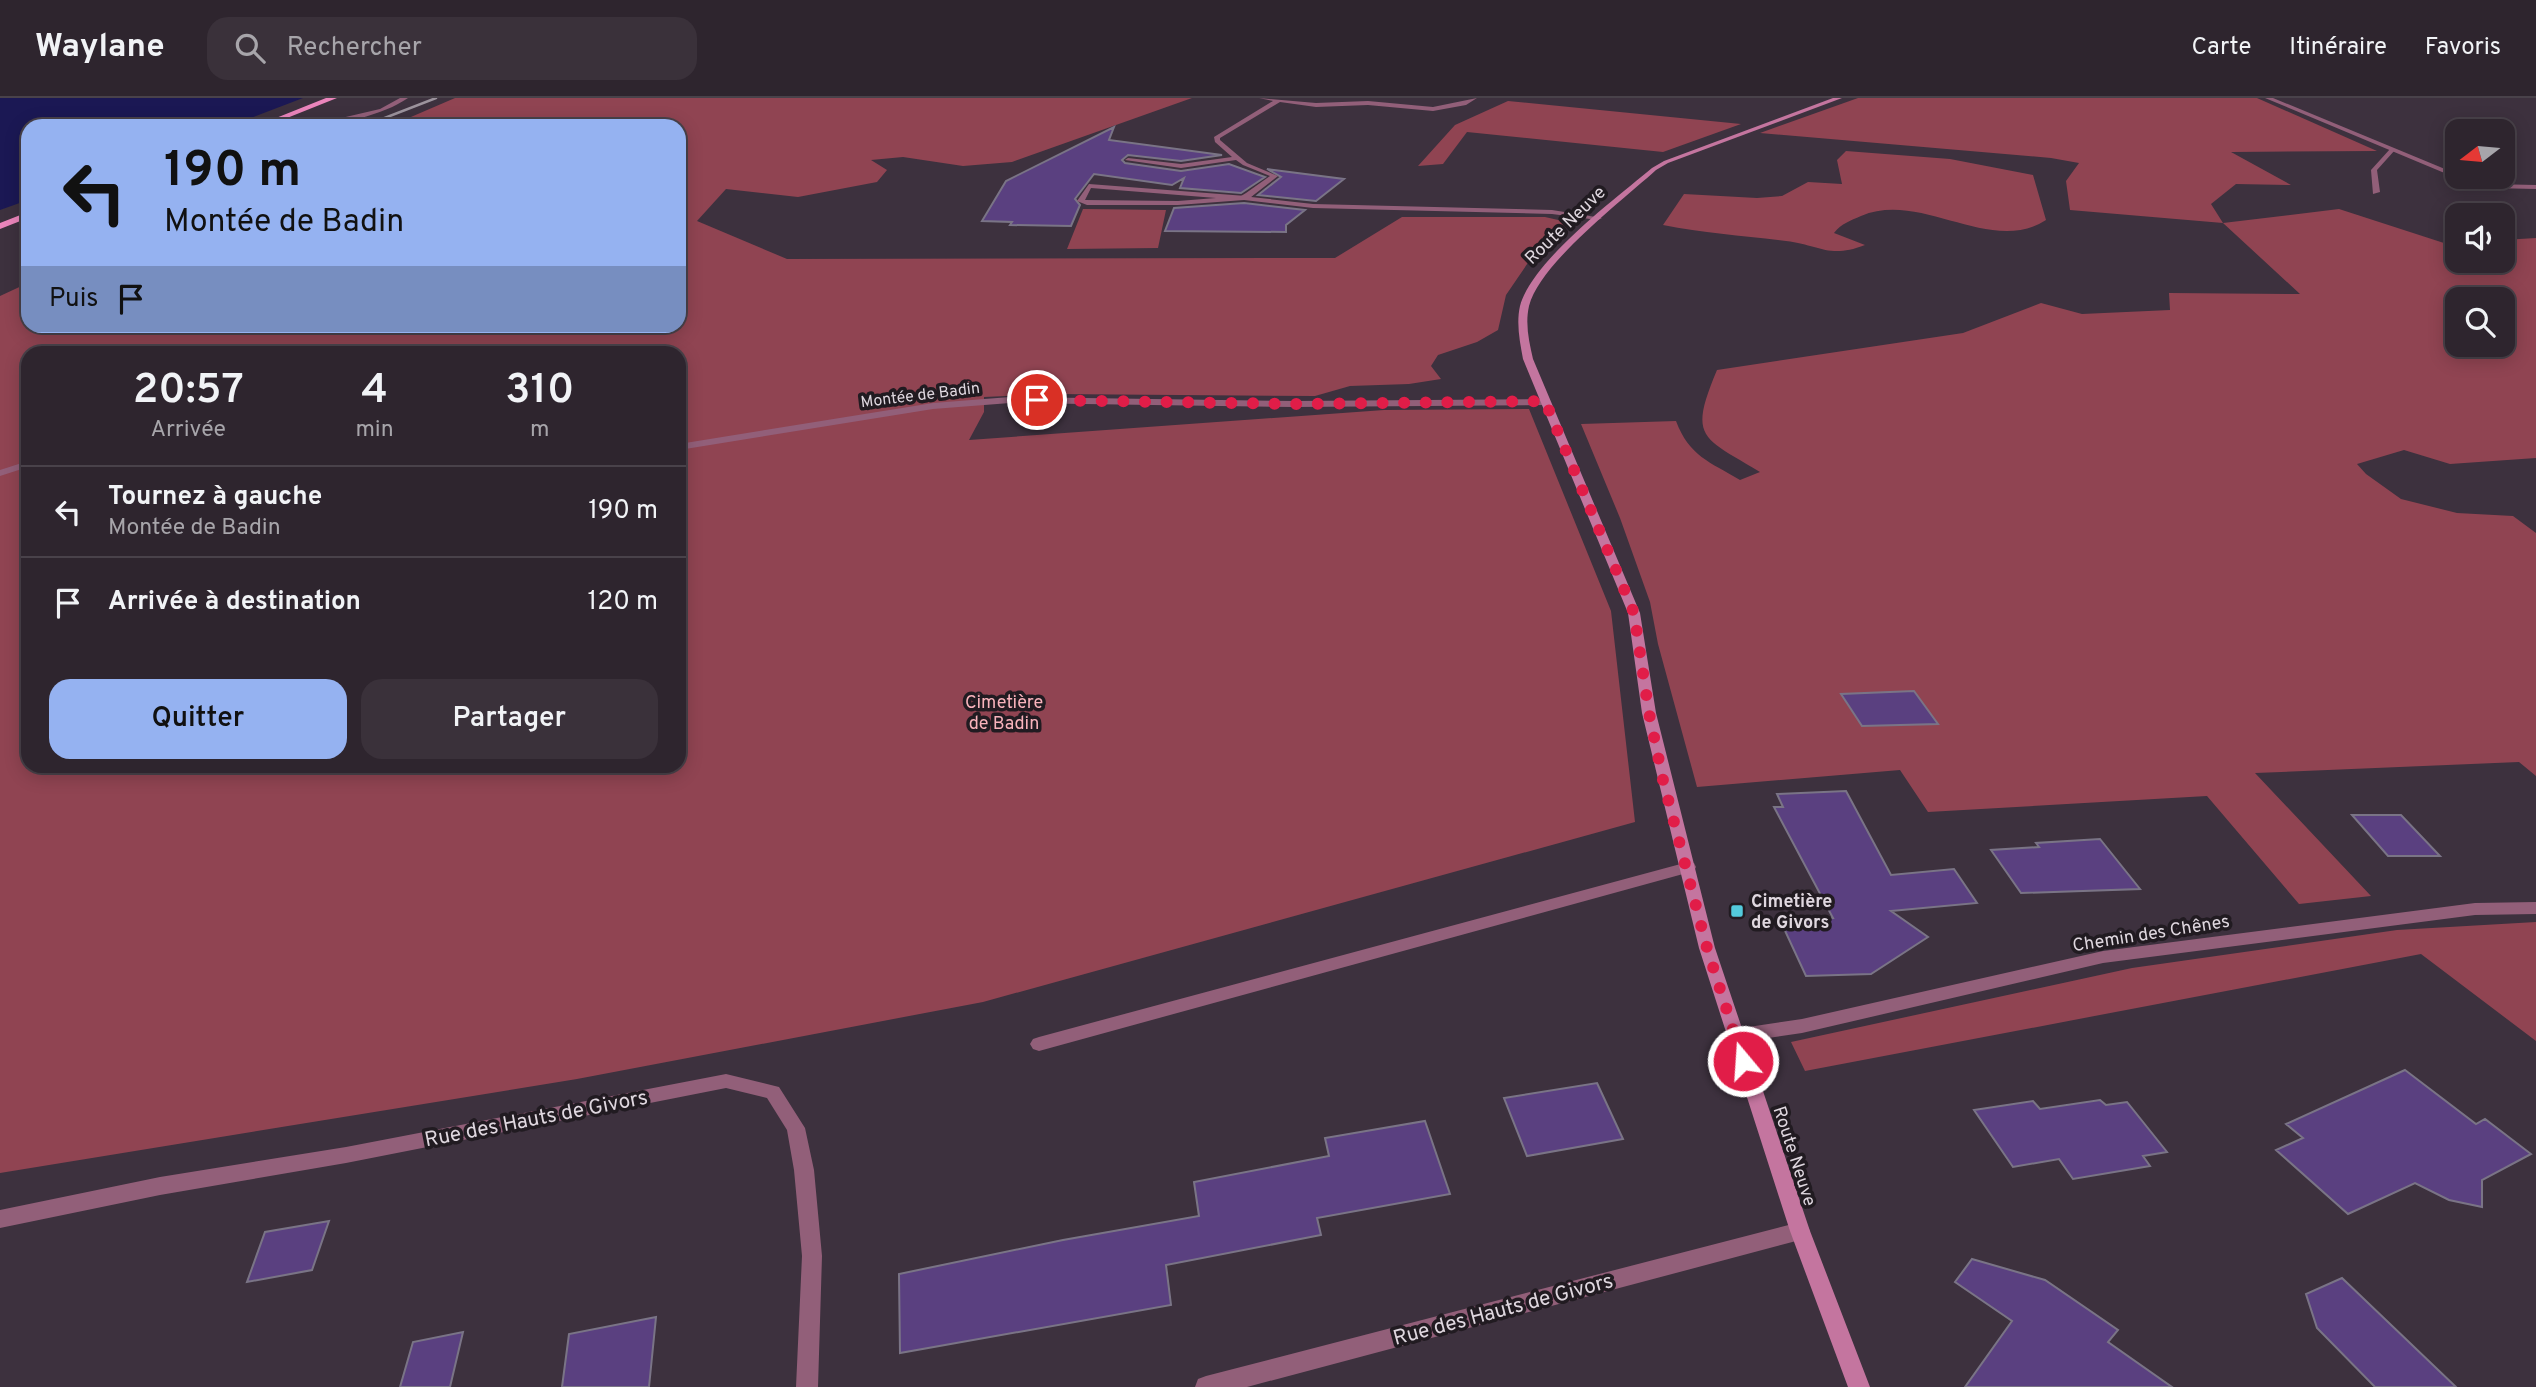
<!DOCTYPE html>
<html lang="fr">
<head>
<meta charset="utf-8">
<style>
	:root { --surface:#2e252e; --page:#3a313a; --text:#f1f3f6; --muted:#a7a5aa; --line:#49424a; --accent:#95b2f1 }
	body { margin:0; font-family:Overpass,sans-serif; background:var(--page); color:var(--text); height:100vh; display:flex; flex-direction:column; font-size:26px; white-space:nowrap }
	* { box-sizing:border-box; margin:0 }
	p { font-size:23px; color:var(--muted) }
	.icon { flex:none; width:38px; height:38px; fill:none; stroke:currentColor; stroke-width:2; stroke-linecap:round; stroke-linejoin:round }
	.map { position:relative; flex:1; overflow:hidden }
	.details { position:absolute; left:21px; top:248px; width:665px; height:427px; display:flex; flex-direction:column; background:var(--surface); border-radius:21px; box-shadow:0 4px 18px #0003,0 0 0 2px var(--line) }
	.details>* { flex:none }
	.hud { position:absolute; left:21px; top:21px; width:665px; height:214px; border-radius:21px; box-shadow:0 4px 18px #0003,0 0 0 2px var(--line); background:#95b2f1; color:#111; overflow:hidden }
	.needle { width:46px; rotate:254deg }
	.fabs { position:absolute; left:2445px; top:21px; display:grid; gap:14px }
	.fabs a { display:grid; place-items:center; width:70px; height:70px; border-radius:14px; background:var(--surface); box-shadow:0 4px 18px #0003,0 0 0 2px var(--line); font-size:35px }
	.pin { position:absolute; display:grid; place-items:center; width:60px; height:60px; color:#fff; margin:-30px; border:4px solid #fff; border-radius:50%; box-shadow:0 2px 7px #0007 }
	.me { position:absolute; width:77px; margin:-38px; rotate:342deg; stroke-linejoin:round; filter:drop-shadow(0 0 5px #0008) }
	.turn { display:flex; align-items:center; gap:24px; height:147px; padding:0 28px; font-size:32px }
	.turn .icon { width:91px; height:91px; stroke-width:2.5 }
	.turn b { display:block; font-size:49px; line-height:60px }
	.then { display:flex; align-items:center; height:66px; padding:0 28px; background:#0003; gap:14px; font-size:26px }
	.eta { display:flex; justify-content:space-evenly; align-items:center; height:119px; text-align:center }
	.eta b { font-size:42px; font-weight:600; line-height:49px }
	.action { display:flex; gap:14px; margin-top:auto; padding:14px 28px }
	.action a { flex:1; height:80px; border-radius:21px; background:var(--accent); color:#111; font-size:28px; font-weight:600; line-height:80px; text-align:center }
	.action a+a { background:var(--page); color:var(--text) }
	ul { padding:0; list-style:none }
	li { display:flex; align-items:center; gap:21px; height:91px; padding:0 28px; border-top:2px solid var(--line) }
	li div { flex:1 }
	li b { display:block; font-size:26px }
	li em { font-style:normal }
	header { display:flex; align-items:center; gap:42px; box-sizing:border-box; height:98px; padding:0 35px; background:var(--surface); border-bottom:2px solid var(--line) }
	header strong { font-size:33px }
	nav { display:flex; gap:38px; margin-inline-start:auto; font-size:24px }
	.search { width:490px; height:63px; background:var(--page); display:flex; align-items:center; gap:18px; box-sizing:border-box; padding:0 24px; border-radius:21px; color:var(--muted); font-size:26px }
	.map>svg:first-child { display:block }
	.green { fill:#904452; fill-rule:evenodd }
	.water { fill:#1b1854 }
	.building { fill:#5a4080; stroke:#7a7486; stroke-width:2 }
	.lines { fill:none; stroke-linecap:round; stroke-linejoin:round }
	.lane { fill:#925f79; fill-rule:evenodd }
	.street { fill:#925f79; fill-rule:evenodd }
	.secondary { fill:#c4759f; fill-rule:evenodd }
	.primary { fill:#eb85bc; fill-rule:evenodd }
	.rail { stroke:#9c939d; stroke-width:2.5 }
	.route { stroke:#e11d48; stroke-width:12; stroke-dasharray:0 21.6 }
	.poi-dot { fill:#53cadc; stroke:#211b21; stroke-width:2.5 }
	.labels { text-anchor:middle; stroke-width:7; stroke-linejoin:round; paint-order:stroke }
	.far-street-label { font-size:16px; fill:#dfd7df; stroke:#211b21 }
	.street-label { font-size:18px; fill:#dfd7df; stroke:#211b21 }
	.park-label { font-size:18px; fill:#f9b3bc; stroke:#211b21 }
	.poi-label { font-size:18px; font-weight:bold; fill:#dfd7df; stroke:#211b21; text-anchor:start }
	.near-street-label { font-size:21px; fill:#dfd7df; stroke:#211b21 }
</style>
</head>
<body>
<header>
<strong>Waylane</strong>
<div class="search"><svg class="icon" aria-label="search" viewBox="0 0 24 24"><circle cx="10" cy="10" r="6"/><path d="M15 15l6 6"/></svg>Rechercher</div>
<nav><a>Carte</a><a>Itinéraire</a><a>Favoris</a></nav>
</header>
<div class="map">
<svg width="2536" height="1289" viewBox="0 0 2536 1289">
	<rect width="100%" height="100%" fill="#3d313e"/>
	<path class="green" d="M455 0H1192L1012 64 963 68 903 59 871 62 887 72 877 84 798 99 726 91 697 123 787 161 1335 160 1402 119H1545L1567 124 1568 129 1536 153 1506 197 1498 232 1477 244 1438 257 1431 268 1441 281 1409 286 1350 288 1315 298 1053 296 984 299V314L969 342 1384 312 1529 311 1611 513 1635 724 983 904 577 981 0 1075V198L28 185V228H679V28H390ZM28 256H679V668H28Z
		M1858 0H2257L2377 53 2231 54 2291 87 2236 86 2211 106 2223 125 2339 111 2447 146H2457V163H2502L2503 142 2536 140V360L2450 366 2404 352 2357 366 2366 376 2401 401 2457 415 2513 418 2536 435V678L2519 664 2255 675 2371 798 2299 806 2207 698 1928 714 1900 672 1697 689 1658 546 1650 504 1620 420 1581 326 1676 323C1689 358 1710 364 1740 382L1760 374C1702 339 1688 341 1717 272L1963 235 2041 205 2082 216 2170 212 2169 195 2300 196 2223 125 2070 112 2066 83 2079 65 2051 60 1760 35ZM2457 201H2502V247H2457Z
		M1508 3 1741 26 1663 54 1467 34 1443 66 1418 68 1455 27Z
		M1846 53 1950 61 2033 77 2046 122C1990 158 1921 92 1861 118 1850 123 1842 125 1834 135L1865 147C1829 161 1820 147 1786 143 1745 138 1704 135 1663 127L1684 96 1757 100 1782 98 1808 84 1842 86 1837 62Z
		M1083 111 1166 112 1158 150 1067 151Z
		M2536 824V943L2421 856 1805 973 1791 944 2132 870 2397 832Z"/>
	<path class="water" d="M0 0H303L230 28H28V102L0 112Z"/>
	<path class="building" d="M1114 29 1109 42 1222 57 1181 63 1128 57 1122 62 1125 65 1181 73 1229 66 1265 79 1241 95 1180 90 1184 80 1172 87 1094 76 1075 101 1080 107 1071 128 1010 127 1012 124 982 123 1006 83Z
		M1267 71 1344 81 1316 103 1258 97 1281 79Z
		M1244 105 1305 112 1286 127V134L1165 133 1174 110Z
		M1914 593 1938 626 1862 628 1841 596Z
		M1846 693 1891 777 1954 771 1977 805 1891 813 1928 839 1871 876 1806 878 1780 822 1833 820 1774 709H1783L1777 696Z
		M2352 717H2401L2440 758H2388Z
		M2100 741 2140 791 2021 795 1991 752 2039 749 2036 745Z
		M2405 972 2476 1026 2485 1021 2531 1056 2482 1082V1109L2449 1102 2415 1085 2348 1116 2276 1052 2303 1040 2286 1026Z
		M1597 985 1623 1041 1527 1058 1504 1000Z
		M2100 1002 2106 1007 2127 1004 2167 1054 2143 1058 2150 1068 2073 1081 2059 1061 2013 1069 1974 1012 2033 1003 2040 1011Z
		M1425 1023 1450 1096 1317 1120 1321 1137 1166 1167 1171 1207 900 1255 899 1176 1063 1142 1199 1118 1194 1084 1329 1058 1325 1040Z
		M329 1123 312 1172 247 1184 265 1134Z
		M1972 1161 2045 1182 2118 1232 2108 1244 2172 1289H1965L2012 1223 1955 1184Z
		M2342 1180 2456 1289H2375L2317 1230 2306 1196Z
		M656 1219 649 1289H562L569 1236Z
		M463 1234 450 1289H400L413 1244Z"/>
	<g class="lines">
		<path class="lane" d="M1259 0 1316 5 1368 3 1433 9 1477 0 1466 7 1433 13 1368 7 1316 9 1280 4 1220 40V42L1247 65 1278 78 1251 99 1313 106 1552 112 1602 120 1598 122 1552 116 1313 110 1244 102 1178 107H1087L1077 103 1089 86 1246 98V95L1270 78 1243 67 1236 62 1181 70 1125 62 1128 60 1181 66 1232 59 1215 44 1214 39 1273 3ZM1091 90 1216 100 1178 103 1085 102Z
			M2390 51 2395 52 2377 72 2380 94 2373 96 2371 72Z
			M1688 764 1694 765 1696 769 1694 773 1039 953 1033 951 1030 946 1033 941 1039 939Z"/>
		<path class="street" d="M400 0H408C384 17 336 28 307 28L380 11Z
			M2265 0H2273L2457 76V79L2491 86 2536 87V91L2491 90 2466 84Z
			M1246 95 1253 97 1247 102H1241V98Z
			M1010 299 1294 303 1545 301 1550 304 1545 307 1294 309 1010 305 933 311 679 352V346L933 305Z
			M28 363V369L0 378V372Z
			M2536 804V816L2475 817 2103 865 1802 935 1735 945 1729 943 1726 938 1729 933 1735 931 1802 921 2103 853 2475 805Z
			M726 976 779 989 805 1030 814 1072 822 1158 818 1289H796L802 1158 794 1072 787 1032 767 1000 726 990 346 1065 160 1097 0 1130V1112L160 1079 346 1049Z
			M1800 1124 1807 1127 1810 1133 1807 1139 1800 1142 1247 1289H1195L1198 1281 1206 1278Z"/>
		<path class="secondary" d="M1833 0H1842L1668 65 1656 72C1622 103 1540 165 1529 208 1525 226 1529 244 1533 261L1640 515 1656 615 1715 850 1810 1133 1870 1289H1848L1790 1133 1699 850 1642 615 1628 515 1523 261C1520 244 1516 226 1520 208 1532 163 1615 101 1652 70L1664 63Z"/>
		<path class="primary" d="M326 0H337L267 28H256Z
			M28 114V120L0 131V125Z"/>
		<path class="rail" d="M364 28 436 0"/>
	</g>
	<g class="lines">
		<path class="route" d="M1037 302 1294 306 1545 303 1634 515 1649 615 1663 682 1707 850 1743 963"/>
	</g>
	<rect class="poi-dot" x="1730" y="806" width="14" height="14" rx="3.5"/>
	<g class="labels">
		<g class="far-street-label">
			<text transform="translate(920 296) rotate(-7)" y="6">Montée de Badin</text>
		</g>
		<g class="street-label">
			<text transform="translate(1565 127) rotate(-44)" y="6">Route Neuve</text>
			<text transform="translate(2151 835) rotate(-9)" y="6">Chemin des Chênes</text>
			<text transform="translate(1795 1058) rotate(72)" y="6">Route Neuve</text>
		</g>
		<g class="park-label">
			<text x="1004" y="610">Cimetière<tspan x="1004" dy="21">de Badin</tspan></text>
		</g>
		<g class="poi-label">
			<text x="1751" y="809">Cimetière<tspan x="1751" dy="21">de Givors</tspan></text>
		</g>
		<g class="near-street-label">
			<text transform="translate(536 1020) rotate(-11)" y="7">Rue des Hauts de Givors</text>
			<text transform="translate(1503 1211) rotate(-15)" y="7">Rue des Hauts de Givors</text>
		</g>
	</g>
</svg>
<div class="fabs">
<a><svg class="needle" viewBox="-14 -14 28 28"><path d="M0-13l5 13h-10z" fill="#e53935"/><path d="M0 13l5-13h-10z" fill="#a7a5aa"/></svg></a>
<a><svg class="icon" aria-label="sound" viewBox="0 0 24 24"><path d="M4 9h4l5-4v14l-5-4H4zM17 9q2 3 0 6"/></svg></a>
<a><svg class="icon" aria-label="search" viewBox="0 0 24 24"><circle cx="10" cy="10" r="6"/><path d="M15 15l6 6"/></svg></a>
</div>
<div class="pin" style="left:1037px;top:302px;background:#d93025"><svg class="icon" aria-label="arrive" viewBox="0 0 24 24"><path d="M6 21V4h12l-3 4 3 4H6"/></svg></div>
<svg class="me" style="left:1743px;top:963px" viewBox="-20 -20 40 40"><circle r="17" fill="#e11d48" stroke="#fff" stroke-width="3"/><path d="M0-11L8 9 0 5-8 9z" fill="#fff"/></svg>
<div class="hud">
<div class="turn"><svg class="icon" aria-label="left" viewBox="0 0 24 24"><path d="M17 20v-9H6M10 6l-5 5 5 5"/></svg><div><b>190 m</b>Montée de Badin</div></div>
<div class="then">Puis<svg class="icon" aria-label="arrive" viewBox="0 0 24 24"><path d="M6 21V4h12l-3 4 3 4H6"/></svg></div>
</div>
<section class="details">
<div class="eta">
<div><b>20:57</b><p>Arrivée</p></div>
<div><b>4</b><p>min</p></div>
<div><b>310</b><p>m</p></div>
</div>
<ul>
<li><svg class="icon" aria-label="left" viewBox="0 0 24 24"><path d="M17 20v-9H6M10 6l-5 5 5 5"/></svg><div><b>Tournez à gauche</b><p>Montée de Badin</p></div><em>190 m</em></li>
<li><svg class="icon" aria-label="arrive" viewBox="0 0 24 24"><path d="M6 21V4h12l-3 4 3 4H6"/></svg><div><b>Arrivée à destination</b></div><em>120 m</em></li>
</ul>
<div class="action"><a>Quitter</a><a>Partager</a></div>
</section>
</div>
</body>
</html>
